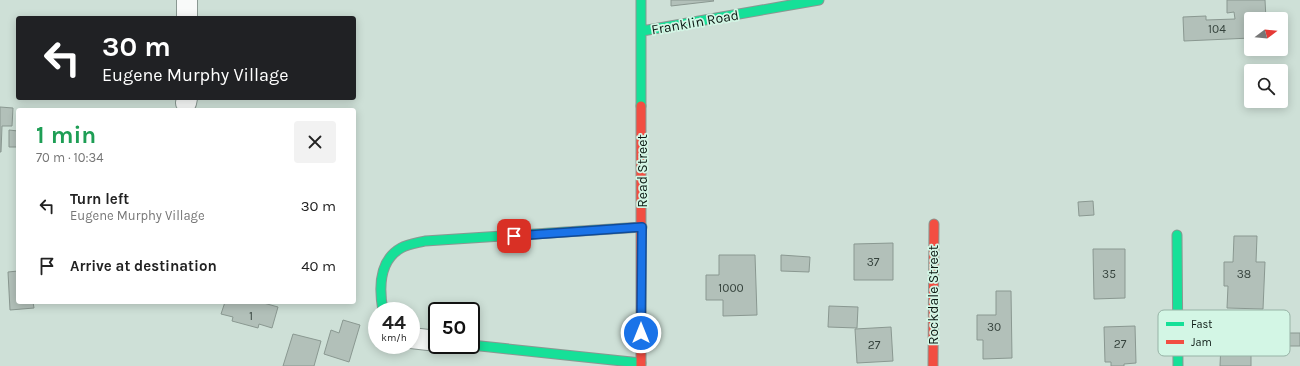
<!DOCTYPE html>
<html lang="en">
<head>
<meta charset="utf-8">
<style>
	:root { --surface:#fff; --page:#f2f2f2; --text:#222; --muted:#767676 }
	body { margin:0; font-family:Karla,sans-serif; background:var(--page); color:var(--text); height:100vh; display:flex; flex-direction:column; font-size:15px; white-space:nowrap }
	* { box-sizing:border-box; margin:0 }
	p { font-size:13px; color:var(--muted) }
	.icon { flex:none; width:22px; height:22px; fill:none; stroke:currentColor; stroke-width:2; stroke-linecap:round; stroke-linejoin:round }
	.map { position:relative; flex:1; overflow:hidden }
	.panel { position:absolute; left:16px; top:108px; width:340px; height:196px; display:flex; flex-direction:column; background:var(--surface); border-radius:4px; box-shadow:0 2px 10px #0003 }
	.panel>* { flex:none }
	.banner { position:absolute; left:16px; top:16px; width:340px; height:84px; border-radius:4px; box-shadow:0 2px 10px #0003; background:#202124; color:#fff; overflow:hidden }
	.needle { width:26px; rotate:74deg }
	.tools { position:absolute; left:1244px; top:12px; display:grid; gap:8px }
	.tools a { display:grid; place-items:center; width:44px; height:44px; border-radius:4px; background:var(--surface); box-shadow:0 2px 10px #0003; font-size:20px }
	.speed { position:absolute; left:368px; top:302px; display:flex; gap:8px; font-size:20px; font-weight:700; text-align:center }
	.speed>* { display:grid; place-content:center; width:52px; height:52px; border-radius:50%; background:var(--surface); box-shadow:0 2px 10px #0003; line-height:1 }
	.speed small { font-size:10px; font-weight:400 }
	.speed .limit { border:2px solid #111; border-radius:6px; background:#fff; color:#111 }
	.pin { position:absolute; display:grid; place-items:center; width:34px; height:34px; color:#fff; margin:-17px; border-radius:8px; box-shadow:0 2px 6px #0006 }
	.me { position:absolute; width:44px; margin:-22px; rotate:0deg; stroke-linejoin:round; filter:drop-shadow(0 0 3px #0008) }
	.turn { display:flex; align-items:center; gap:14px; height:84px; padding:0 20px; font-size:18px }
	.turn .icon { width:52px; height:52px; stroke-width:2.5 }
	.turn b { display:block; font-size:28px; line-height:34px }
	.round { display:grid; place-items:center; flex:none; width:42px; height:42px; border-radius:4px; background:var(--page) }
	.summary { display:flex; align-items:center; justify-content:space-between; height:68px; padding:0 20px }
	h1 { font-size:24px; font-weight:700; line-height:30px; color:#1e9e55 }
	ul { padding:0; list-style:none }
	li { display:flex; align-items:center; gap:12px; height:60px; padding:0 20px }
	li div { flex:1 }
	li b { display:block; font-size:15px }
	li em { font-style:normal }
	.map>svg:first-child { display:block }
	.building { fill:#b2c0b9; stroke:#8a9891 }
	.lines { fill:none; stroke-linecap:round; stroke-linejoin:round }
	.street-casing { stroke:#8a9892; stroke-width:22 }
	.fast-casing { stroke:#8a9892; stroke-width:11 }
	.jam-casing { stroke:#8a9892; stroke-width:11 }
	.street { stroke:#f8faf9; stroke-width:20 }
	.fast { stroke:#16e098; stroke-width:9 }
	.jam { stroke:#f24e42; stroke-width:9 }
	.route-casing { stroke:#114b97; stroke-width:10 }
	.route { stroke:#1a73e8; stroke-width:7 }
	.labels { text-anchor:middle; stroke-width:3.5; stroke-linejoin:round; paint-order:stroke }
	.number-label { font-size:12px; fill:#35423c }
	.street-label { font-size:14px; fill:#0b1812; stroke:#d3f6e5 }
	.key { fill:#d3f6e5; stroke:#97b3a6; stroke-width:1 }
	.key-label { font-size:11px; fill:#0b1812 }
</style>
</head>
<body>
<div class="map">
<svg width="1300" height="366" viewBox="0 0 1300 366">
	<rect width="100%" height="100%" fill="#cee0d7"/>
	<path class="building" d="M671 0H713L714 1 671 6Z
		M1227 0H1265L1266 19H1251V38L1184 41 1183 17 1206 16V20L1235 19 1234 12 1227 13Z
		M0 107 13 108 12 126H2L1 152H0Z
		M9 130 18 131V147H9Z
		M1093 201 1094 215 1079 216 1078 202Z
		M1234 236H1257L1256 262H1265L1263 309 1227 308 1228 286H1224V262H1233Z
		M893 243V280H854V244Z
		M1093 249H1125V298L1094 299Z
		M719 255H755L757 315 723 316V300H706V275H719Z
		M781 255 810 257 809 272 781 271Z
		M18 271V302H33L34 308 10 310 8 272Z
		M996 291H1011L1012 358 983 359V340H977V315H996Z
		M225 302H260L278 307 272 328 259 324 258 328 232 321 233 317 221 314Z
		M829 306 858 307 857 328 828 327Z
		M343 320 360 325 349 362 324 354 331 330 339 333Z
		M1135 326 1136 363 1124 364V366H1111V362H1105L1104 327Z
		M891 327 893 361 857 363 855 329Z
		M1286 333H1300V346H1286Z
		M293 334 321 341 314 366H283Z
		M1221 343 1251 344V366H1220Z"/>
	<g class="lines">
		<g class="street-casing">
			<path id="street" d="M187 18V0
				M186 103 187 98
				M411 338 437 341"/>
		</g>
		<g class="fast-casing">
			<path id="fast" d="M641 0V106
				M642 31 819 0
				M1177 235 1178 366
				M383 311C379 289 378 261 401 248 408 244 417 243 425 241L642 227
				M471 345 641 363"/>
		</g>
		<g class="jam-casing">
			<path id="jam" d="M641 366V106
				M933 366 934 224"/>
		</g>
		<use href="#street" class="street"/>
		<use href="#fast" class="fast"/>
		<use href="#jam" class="jam"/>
	</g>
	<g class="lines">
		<g class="route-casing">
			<path id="route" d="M514 236 642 227 641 333"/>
		</g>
		<use href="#route" class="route"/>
	</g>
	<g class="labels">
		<g class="number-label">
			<text x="1217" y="33">104</text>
			<text x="873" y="266">37</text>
			<text x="1109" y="278">35</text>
			<text x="1244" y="278">38</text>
			<text x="731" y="292">1000</text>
			<text x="251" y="320">1</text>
			<text x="994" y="331">30</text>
			<text x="1120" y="348">27</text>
			<text x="874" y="349">27</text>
		</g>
		<g class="street-label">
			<text transform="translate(695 22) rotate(-10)" y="5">Franklin Road</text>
			<text transform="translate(642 171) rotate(-90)" y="5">Read Street</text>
			<text transform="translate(933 295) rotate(-90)" y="5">Rockdale Street</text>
		</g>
	</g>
	<rect x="1158" y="310" width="132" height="46" rx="6" class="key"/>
	<rect x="1166" y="322" width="18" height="4" fill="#16e098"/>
	<rect x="1166" y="340" width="18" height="4" fill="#f24e42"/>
	<g class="key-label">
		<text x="1191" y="328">Fast</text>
		<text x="1191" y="346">Jam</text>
	</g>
</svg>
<div class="tools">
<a><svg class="needle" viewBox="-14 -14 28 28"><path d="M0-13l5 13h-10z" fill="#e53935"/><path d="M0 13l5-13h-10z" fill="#767676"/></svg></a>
<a><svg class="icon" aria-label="search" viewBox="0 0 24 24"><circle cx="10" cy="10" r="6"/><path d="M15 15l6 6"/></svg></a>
</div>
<div class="speed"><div>44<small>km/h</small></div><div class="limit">50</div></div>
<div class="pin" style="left:514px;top:236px;background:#d93025"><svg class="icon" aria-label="arrive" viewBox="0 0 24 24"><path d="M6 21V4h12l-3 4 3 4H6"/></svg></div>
<svg class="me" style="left:641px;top:333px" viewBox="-20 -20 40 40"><circle r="17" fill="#1a73e8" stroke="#fff" stroke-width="3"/><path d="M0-11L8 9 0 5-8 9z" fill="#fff"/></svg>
<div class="banner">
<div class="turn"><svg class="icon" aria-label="left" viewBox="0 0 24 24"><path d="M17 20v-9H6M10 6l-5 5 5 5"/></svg><div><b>30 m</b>Eugene Murphy Village</div></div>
</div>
<section class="panel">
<div class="summary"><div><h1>1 min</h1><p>70 m · 10:34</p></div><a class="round"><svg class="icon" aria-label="close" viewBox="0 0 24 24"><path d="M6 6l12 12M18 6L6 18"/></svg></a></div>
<ul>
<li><svg class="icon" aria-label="left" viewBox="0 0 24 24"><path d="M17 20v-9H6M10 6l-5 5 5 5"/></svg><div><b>Turn left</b><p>Eugene Murphy Village</p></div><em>30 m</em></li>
<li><svg class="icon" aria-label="arrive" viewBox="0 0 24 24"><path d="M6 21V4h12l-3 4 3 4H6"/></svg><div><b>Arrive at destination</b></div><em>40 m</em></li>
</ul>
</section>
</div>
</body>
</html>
